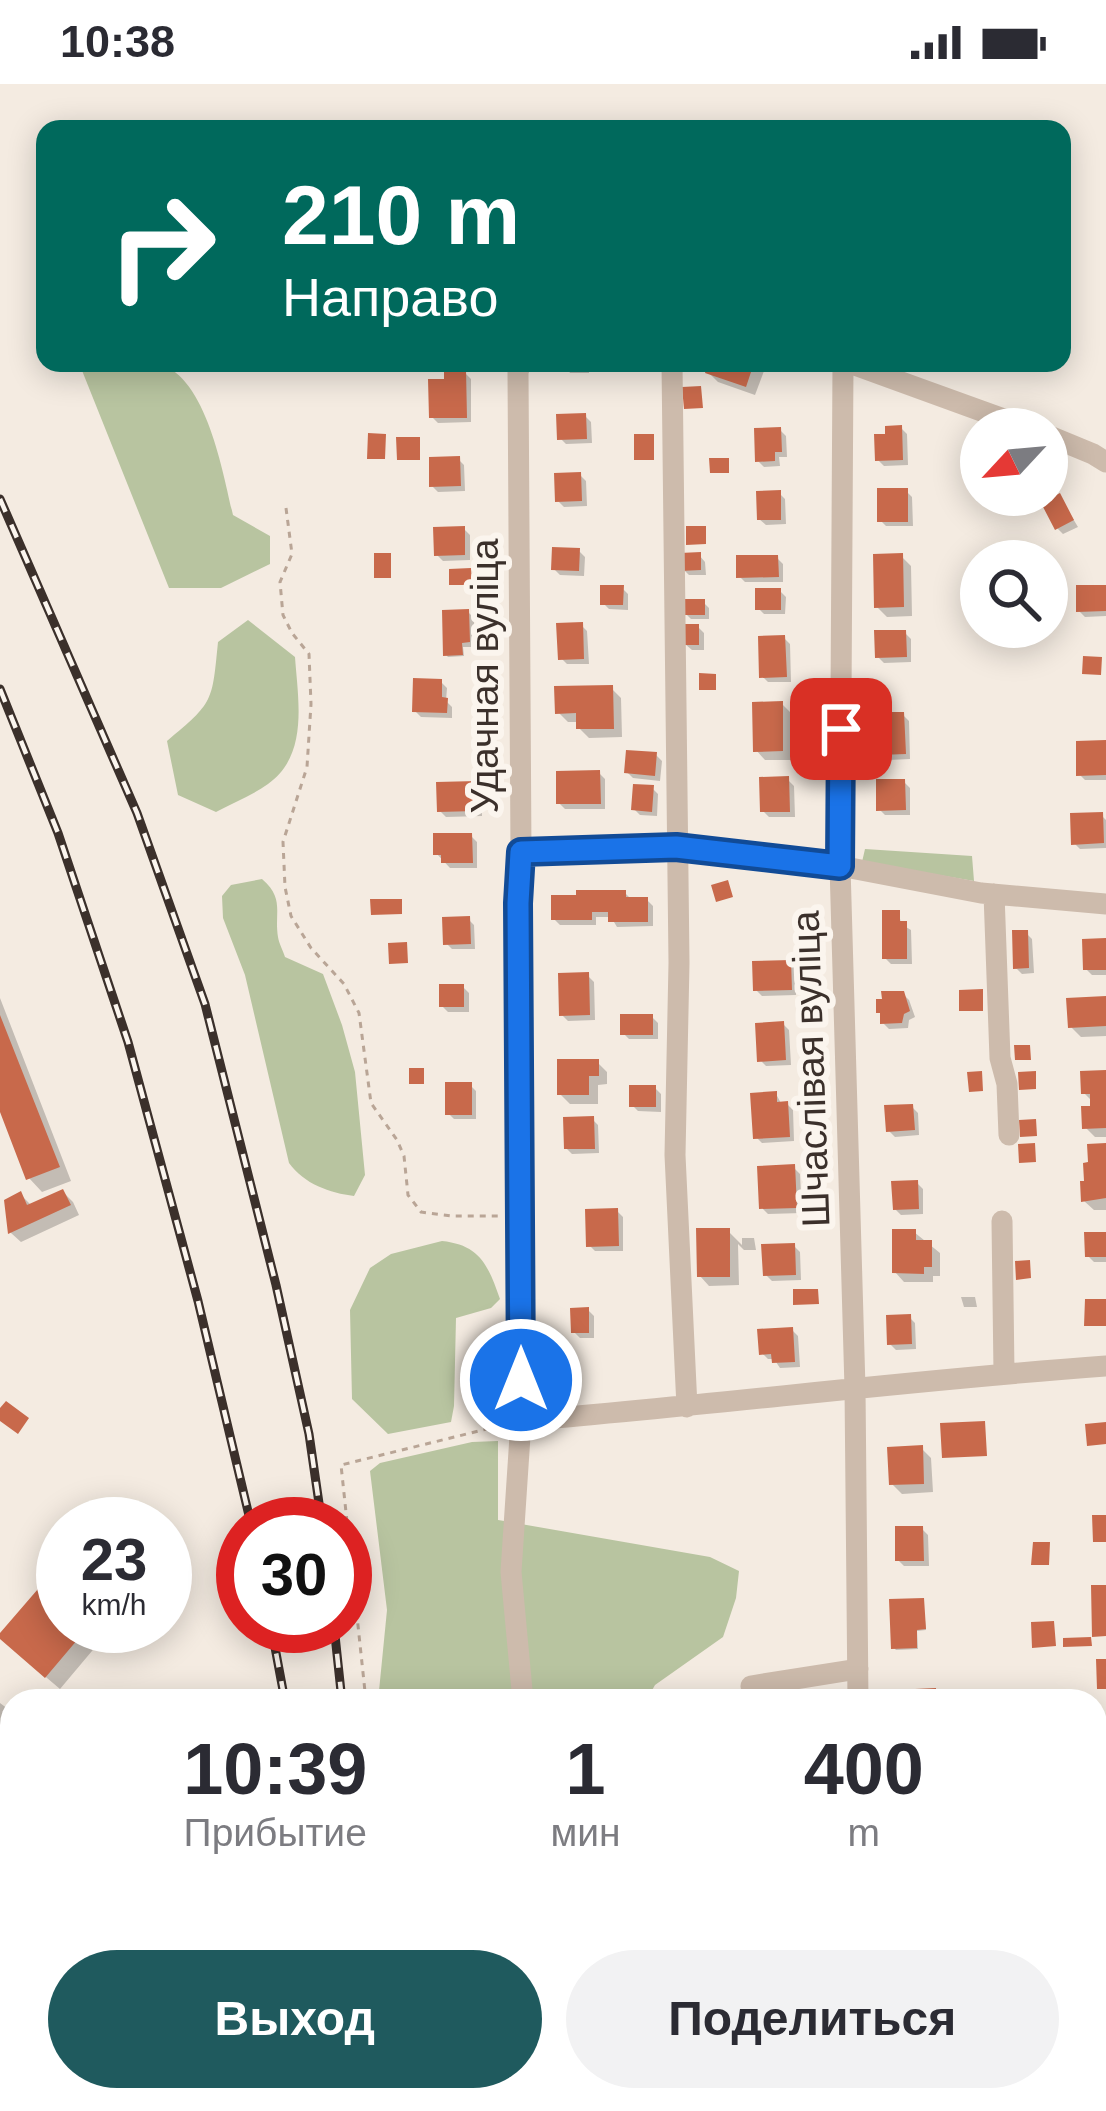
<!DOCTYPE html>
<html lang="ru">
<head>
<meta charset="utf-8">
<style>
	:root { --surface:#fff; --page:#f2f2f3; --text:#2b2b33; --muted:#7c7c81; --accent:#1f5a5e }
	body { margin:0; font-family:Helvetica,sans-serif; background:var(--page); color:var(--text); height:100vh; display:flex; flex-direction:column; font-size:45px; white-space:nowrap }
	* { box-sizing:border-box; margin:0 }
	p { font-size:39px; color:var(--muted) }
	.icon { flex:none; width:66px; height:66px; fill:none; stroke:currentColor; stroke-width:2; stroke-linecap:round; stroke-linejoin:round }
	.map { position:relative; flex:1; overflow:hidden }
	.panel { position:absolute; left:0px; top:1605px; width:1107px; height:423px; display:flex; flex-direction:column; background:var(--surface); border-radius:36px 36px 0 0; box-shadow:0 6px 30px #0003 }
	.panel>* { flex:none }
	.banner { position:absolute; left:36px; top:36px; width:1035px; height:252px; border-radius:24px; box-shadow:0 6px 30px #0003; background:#00695c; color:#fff; overflow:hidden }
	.needle { width:78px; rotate:244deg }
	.buttons { position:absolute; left:960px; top:324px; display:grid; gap:24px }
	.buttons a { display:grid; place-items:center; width:108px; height:108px; border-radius:50%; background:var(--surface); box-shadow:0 6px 30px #0003; font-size:60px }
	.speed { position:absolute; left:36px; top:1413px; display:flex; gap:24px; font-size:60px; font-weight:700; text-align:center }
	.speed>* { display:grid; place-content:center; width:156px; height:156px; border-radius:50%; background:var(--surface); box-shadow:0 6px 30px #0003; line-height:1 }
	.speed small { font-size:30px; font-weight:400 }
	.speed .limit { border:18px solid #d22; background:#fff; color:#111 }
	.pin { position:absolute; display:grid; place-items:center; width:102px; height:102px; color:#fff; margin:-51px; border-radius:24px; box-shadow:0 6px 18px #0006 }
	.me { position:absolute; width:132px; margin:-66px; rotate:0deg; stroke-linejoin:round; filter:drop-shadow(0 0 9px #0008) }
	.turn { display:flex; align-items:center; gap:42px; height:252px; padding:0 48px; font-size:54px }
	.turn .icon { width:156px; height:156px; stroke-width:2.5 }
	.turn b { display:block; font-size:84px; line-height:102px }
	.eta { display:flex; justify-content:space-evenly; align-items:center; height:204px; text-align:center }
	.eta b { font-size:72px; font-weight:700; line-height:84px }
	.primary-button { display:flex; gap:24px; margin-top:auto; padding:24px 48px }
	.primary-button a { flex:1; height:138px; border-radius:72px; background:var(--accent); color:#fff; font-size:48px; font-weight:700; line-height:138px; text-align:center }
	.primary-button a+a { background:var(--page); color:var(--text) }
	.status { display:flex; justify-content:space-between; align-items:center; height:84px; padding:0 60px; background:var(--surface); direction:ltr }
	.status svg { height:33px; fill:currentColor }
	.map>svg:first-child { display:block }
	.green { fill:#b8c4a0 }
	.shadow { fill:#0003 }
	.building { fill:#c8694b }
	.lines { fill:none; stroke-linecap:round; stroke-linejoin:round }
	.path { stroke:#b9a596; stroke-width:3; stroke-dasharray:6 6; stroke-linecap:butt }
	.minor { stroke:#cdbbac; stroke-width:21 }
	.rail-casing { stroke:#3b302b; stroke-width:9 }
	.rail { stroke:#fbf5ee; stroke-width:4.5; stroke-dasharray:14; stroke-linecap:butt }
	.route-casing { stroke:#114b97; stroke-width:30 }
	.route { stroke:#1a73e8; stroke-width:21 }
	.labels { text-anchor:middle; stroke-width:12; stroke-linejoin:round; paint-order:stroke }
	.street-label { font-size:39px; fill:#3b302b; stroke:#fbf5ee }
</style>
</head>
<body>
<div class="status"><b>10:38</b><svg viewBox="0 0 49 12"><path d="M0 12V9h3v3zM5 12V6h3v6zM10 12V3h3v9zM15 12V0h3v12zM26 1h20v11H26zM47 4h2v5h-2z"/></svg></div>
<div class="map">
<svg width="1106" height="2027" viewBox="0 0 1106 2027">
	<rect width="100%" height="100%" fill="#f4ebe1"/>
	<path class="green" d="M79 279C103 279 130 276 154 279 206 286 223 390 233 431L270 452V480L221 504H169Z
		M248 536 295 573C298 616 309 671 268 700 253 711 233 719 216 728L178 711 167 657C214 618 212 618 218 558Z
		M865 765 972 772 974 797 862 778Z
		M262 795C285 815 274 828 278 853 279 860 283 866 285 873L323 890 342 941 355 988 365 1091 354 1112C330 1109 304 1100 289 1079L245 891 223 834 222 812 231 801Z
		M442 1157C480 1161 488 1181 500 1215L491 1224 456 1234 454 1322 451 1338 388 1350 352 1315 350 1226 370 1184 391 1170Z
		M498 1357V1436L710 1473 739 1487 736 1514 723 1553 655 1601 646 1617H378L387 1526 370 1387 380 1379 472 1358Z
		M429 2016H542L540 2027H431Z"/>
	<path class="shadow" d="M564 279H589V289H570Z
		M712 279H755L764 287 755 311 718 298 708 288Z
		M465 289 471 295V338L438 339 432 333 447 298Z
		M585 332 591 338 592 359 566 360 560 354Z
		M901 344 907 350 908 381 884 382 878 376Z
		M780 346 786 352 787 373H779L780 382 764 383 758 377Z
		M458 375 464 381 465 407 438 408 432 402Z
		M580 391 586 397 587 422 564 423 558 417Z
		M906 407 912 413 913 442H886L880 436Z
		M779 409 785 415 786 440 766 441 759 435Z
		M1060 413 1078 443 1063 450 1057 444Z
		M464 445 470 451V476L443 477 437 471Z
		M579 467 585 473 584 492 560 491 554 485Z
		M699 471 705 478 706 491H689L683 485Z
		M901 472 911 482 912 532 887 533 877 523Z
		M777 474 783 480V498H745L739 492Z
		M622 504 628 510V526L609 525 603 519Z
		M1106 504V532L1085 533 1079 527Z
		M780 507 786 513 785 530H764L758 524Z
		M703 518 709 524V535H691L685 529Z
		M468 528 474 534V563H463L464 572 448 573 446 571Z
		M581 541 587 547 589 580H567L561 574Z
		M698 543 704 549V566H692L685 560Z
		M905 549 911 555V578L884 579 878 573Z
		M784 554 790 560 791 598H768L762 592Z
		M441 598 447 604 446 617 452 623V634L421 633 415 627Z
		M611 604 621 614 622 653 589 654 579 644V638H568L558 628Z
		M782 620 792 630V676H765L756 666Z
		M903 631 909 637 910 675 888 676 882 670Z
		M1106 659V696H1085L1079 690Z
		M656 671 662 677 660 697 633 694 627 688Z
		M599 689 605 695V725H565L559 719Z
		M788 696 794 702 795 733H769L763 727Z
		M904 698 910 704V731H885L879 725Z
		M476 700 482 706V732L446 733 440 727Z
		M652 704 658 710 657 732 640 731 634 725Z
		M1101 731 1106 736V764L1080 765 1074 759Z
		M471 752 477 758V784H450L436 769Z
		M625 809 632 816H647L653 822V842L617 843 611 833H596V841H560L554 835Z
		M899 829 901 840 911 846 912 880H891L885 874Z
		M468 835 474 841 475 865H452L446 859Z
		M1026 849 1032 855 1034 889 1022 890 1016 884Z
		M1106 857V891H1092L1086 885Z
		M790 879 796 885V911L762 912 756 906Z
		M588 892 594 898 595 936 568 937 562 931Z
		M463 903 469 909V928H448L442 922Z
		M903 910 909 916 915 933 909 936 908 944 889 945 883 939Z
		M0 914 71 1097 42 1108 29 1094 0 1024Z
		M1106 915V952L1081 953 1071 943Z
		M652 933 658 939V955H629L623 949Z
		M783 940 789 946 791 981 766 982 760 976Z
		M597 978 607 988V1000L598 1001V1020H570L560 1010Z
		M1106 989V1053H1095L1085 1043 1093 1018 1084 1009Z
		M470 1001 476 1007V1035H454L448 1029Z
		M655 1004 661 1010V1028L638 1027 632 1021Z
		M776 1010 782 1021 787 1020 793 1026 794 1057 762 1059 756 1053Z
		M912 1023 918 1029 919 1051 895 1053 889 1047Z
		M592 1035 598 1041 599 1069 572 1070 566 1064Z
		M1106 1062V1126H1094L1084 1117Z
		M794 1084 800 1090 802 1129 768 1130 762 1124Z
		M917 1099 923 1105V1130L901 1131 895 1125Z
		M63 1108 73 1118 79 1131 21 1158 11 1149 7 1118 21 1111 32 1122Z
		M617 1127 623 1133V1167H595L589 1161Z
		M728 1147 742 1161V1154H754L756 1166H744L738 1160 739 1201 709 1202 700 1192Z
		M914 1148 940 1169V1192H933V1198H904L895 1188Z
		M1106 1151V1178H1094L1088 1172Z
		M794 1162 800 1168 801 1196 772 1197 766 1191Z
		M961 1213H975L977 1223H964Z
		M588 1226 594 1232V1254H580L574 1248Z
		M909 1233 915 1239 916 1265 896 1266 890 1260Z
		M792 1246 798 1252 800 1283 780 1284 774 1275H768L762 1269Z
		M921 1364 931 1374 933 1408 902 1410 892 1400Z
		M922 1445 928 1451 929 1482H904L898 1476Z
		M63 1480V1542H113L60 1605 14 1566Z
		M923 1517 926 1546 917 1547 918 1565 896 1566 894 1564Z
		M0 1619 12 1628 0 1646Z
		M0 1873 11 1882 0 1898Z
		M211 2016H229L222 2025 225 2027Z
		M835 2016H862L838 2022Z
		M998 2016H1026L1027 2017 1003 2021Z"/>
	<path class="building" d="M708 279H754L746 303 705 289Z
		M444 286H466L467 334H429L428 295H444Z
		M701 302 703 324 684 325 682 303Z
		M586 329 587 355 557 356 556 330Z
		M902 341 903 376 875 377 874 350H885V342Z
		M781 343 782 368H775V377L755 378 754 344Z
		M368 349 386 350 385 375H367Z
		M634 350H654V376H634Z
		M396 353H420V376H397Z
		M460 372 461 402 429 403V373Z
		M709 374H729V389H710Z
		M581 388 582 417 555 418 554 389Z
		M877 404H908V438H877Z
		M781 406V436H757L756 407Z
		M1060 409 1074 436 1055 446 1041 419Z
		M465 442V471L434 472 433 443Z
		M686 442H706V460L686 461Z
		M552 463 580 464 579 487 551 486Z
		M701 468V486L680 487V469Z
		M374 469H391V494H374Z
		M903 469 904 523 874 524 873 470Z
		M736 471H778L779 493 736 494Z
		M471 484 472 501H449V485Z
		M600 501H624L623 521H600Z
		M1076 501H1106V527L1076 528Z
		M755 504H781V526H755Z
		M682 515H705V531H682Z
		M469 525 470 558 462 559 463 571 443 572 442 526Z
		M583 538 584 575 558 576 556 539Z
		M683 540H699V561H682Z
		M874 546H906L907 573 875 574Z
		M785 551 787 593 759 594 758 552Z
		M1083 572 1102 573 1101 591 1082 590Z
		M699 589 716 590V606H699Z
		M413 594 442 595V613L448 614 447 629 412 628Z
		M613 601 614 645H576V629L555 630 554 602Z
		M783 617V667L753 668 752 618Z
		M877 628H904L906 670 879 671Z
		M1106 656V691L1076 692V657Z
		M626 666 657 668 655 692 624 689Z
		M600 686 601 720H556V687Z
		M789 692 790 728H760L759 693Z
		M876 695H905L906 726 876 727Z
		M477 697V727L437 728 436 698Z
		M633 700 654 701 652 728 631 726Z
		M1103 728 1104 759 1071 761 1070 729Z
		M433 749H472L473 779H441V771H433Z
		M728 796 733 813 716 818 711 801Z
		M576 806H626V813H648V838H608V828H592V836H551V811H576Z
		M370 815H402V830L371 831Z
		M882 826H900V837H907V875H882Z
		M470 832 471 860 443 861 442 833Z
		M1012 846H1028L1029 884 1013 885Z
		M1106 854V886H1083L1082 855Z
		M407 858 408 879 389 880 388 859Z
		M791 876 792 906 753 907 752 877Z
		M589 888 590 931 559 932 558 889Z
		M439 900H464V923H439Z
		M983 905V927H959V906Z
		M881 907H904L910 927 904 930 902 939 880 940V929H876V915H882Z
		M1106 912V942L1068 944 1066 914Z
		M620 930H653V951H620Z
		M0 931 60 1083 26 1096 0 1028Z
		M784 937 786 976 757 978 755 939Z
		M1014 961H1030L1031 976H1015Z
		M557 975H599V992H589V1011H557Z
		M409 984H424V1000H409Z
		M1106 986V1044L1082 1045 1081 1022H1090V1010H1081L1080 987Z
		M982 987 983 1007 969 1008 967 988Z
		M1036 987V1005L1019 1006 1018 988Z
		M445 998H472V1031H445Z
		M629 1001H656V1023H629Z
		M777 1007V1018L788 1017 790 1053 753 1055 750 1009Z
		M913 1020 915 1046 886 1048 884 1021Z
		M594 1032 595 1065H564L563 1033Z
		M1036 1035 1037 1052 1020 1053 1019 1036Z
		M1035 1059 1036 1078 1019 1079 1018 1060Z
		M1106 1059V1114L1081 1118 1080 1097H1084L1083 1079 1088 1078 1087 1060Z
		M795 1080 797 1124 759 1125 757 1082Z
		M918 1096 919 1125 893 1126 891 1097Z
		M63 1105 71 1121 8 1150 4 1116 21 1107 27 1121Z
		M618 1124 619 1162 586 1163 585 1125Z
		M696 1144H730V1193H697Z
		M892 1145H916V1156H932V1183H924V1190L892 1189Z
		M1084 1148H1106V1173H1085Z
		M795 1159 796 1191 763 1192 761 1160Z
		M1030 1176 1031 1194 1016 1196 1015 1177Z
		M793 1205H818L819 1220 793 1221Z
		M1085 1215H1106V1242H1084Z
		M589 1223V1249H571L570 1224Z
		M911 1230 912 1260 887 1261 886 1231Z
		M793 1243 795 1278 772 1279 771 1270 759 1271 757 1245Z
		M6 1317 29 1334 18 1350 0 1337V1324Z
		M985 1337 987 1372 942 1374 940 1339Z
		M1106 1338V1360L1087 1362 1085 1340Z
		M923 1361 924 1400 889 1401 887 1363Z
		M1092 1431H1106V1458H1093Z
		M895 1442H923L924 1477H895Z
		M1033 1458H1050L1049 1481H1031Z
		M63 1476V1542H89L45 1594 0 1555V1549Z
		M1091 1501H1106V1552L1092 1553Z
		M924 1514 926 1545 917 1546V1564L891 1565 889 1515Z
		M1054 1537 1056 1562 1032 1564 1031 1538Z
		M1091 1553 1092 1562 1063 1563V1554Z
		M1096 1575H1106V1605H1097Z
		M936 1604V1617H894V1606Z
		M12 1707V1825L0 1816V1723Z
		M1095 1723H1106V1768H1095Z
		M1101 1810 1106 1813V1846L1099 1859 1095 1856V1820Z
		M733 2016H790L792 2027H736Z"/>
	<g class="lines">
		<path class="path" d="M286 424 292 470 280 498 283 531 292 549 309 570 311 620 307 683 283 758 285 803 291 832 311 864 344 900 359 929 371 1019 397 1056 404 1072 408 1111 421 1128 452 1132H501
			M366 1617 341 1381 499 1342
			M424 2016 426 2027"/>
		<path class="minor" d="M521 279 518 288 521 768 518 819 521 1337 511 1488 523 1617
			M672 279 679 879 675 1071 687 1323
			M843 279 840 782 855 1304 858 1617
			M849 279 1031 345
			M1047 351 1093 370 1106 378
			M521 768 676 763 840 782 981 809 1106 820
			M994 810 1000 974 1007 1000 1009 1051
			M1002 1137 1004 1289
			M521 1337C716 1321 910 1296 1106 1282
			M754 1617 751 1602 858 1585
			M1095 1897 1106 1895
			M562 2016 563 2027
			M581 2027 599 2016"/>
		<g class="rail-casing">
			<path id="rail" d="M0 415 137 729 205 920 276 1201 309 1350 322 1440
				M0 605 58 749 128 958 198 1217 251 1440
				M271 1542 285 1617
				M334 1542 342 1617
				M332 2016 333 2027
				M372 2016V2027"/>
		</g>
		<use href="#rail" class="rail"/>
	</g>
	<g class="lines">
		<g class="route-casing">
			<path id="route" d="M521 1296 518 819 521 768 676 763 840 782 841 645"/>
		</g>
		<use href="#route" class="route"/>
	</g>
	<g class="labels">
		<g class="street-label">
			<text transform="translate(484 592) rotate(-90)" y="14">Удачная вуліца</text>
			<text transform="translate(810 985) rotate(-92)" y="14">Шчаслівая вуліца</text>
		</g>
	</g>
</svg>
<div class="buttons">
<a><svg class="needle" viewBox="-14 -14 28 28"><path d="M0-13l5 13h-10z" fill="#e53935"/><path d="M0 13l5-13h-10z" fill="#7c7c81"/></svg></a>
<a><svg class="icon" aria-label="search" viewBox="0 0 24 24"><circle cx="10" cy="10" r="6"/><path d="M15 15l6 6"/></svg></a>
</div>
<div class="speed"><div>23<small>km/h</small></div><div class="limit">30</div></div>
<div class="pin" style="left:841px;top:645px;background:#d93025"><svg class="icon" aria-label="arrive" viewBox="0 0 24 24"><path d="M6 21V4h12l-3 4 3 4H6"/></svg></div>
<svg class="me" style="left:521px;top:1296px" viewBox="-20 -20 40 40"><circle r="17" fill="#1a73e8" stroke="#fff" stroke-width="3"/><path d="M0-11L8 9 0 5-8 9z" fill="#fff"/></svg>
<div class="banner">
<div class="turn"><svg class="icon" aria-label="right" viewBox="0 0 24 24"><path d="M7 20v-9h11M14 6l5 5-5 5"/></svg><div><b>210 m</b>Направо</div></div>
</div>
<section class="panel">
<div class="eta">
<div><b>10:39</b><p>Прибытие</p></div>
<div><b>1</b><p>мин</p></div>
<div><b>400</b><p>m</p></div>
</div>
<div class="primary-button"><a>Выход</a><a>Поделиться</a></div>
</section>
</div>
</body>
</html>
